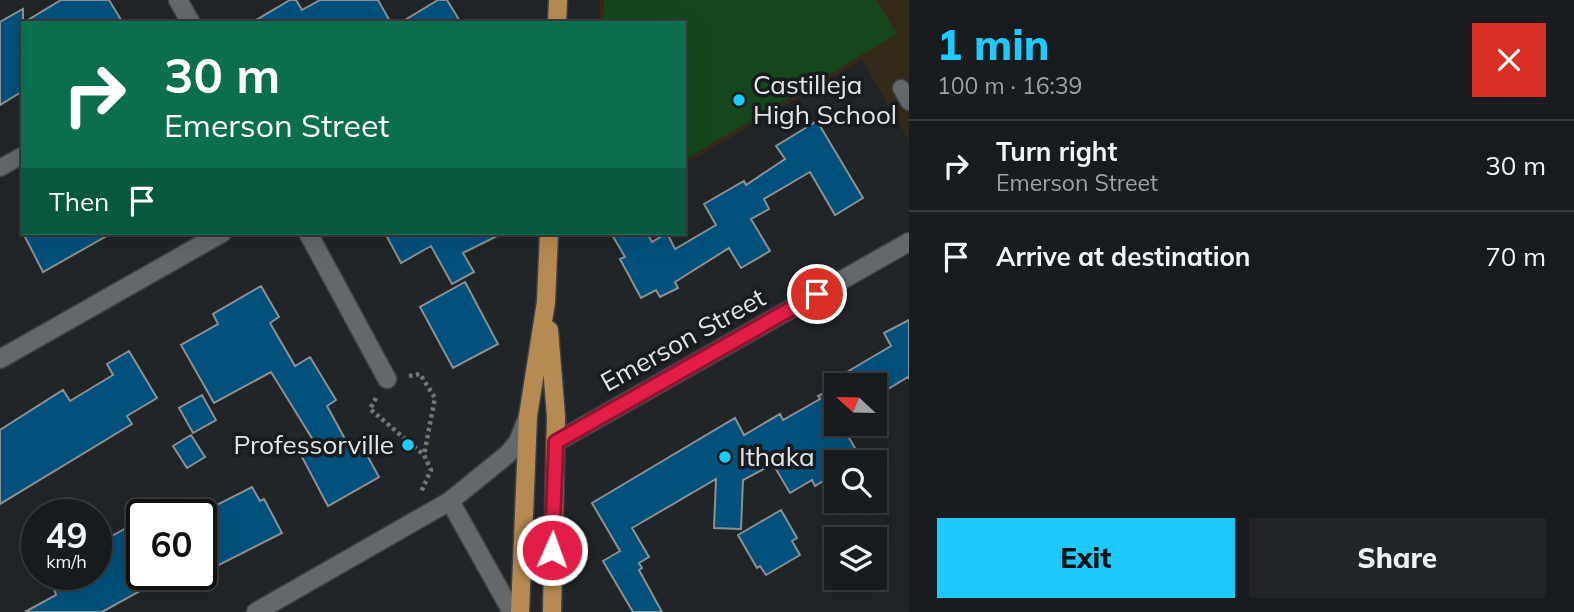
<!DOCTYPE html>
<html lang="en">
<head>
<meta charset="utf-8">
<style>
	:root { --surface:#191c1e; --page:#222527; --text:#f1f3f6; --muted:#9fa1a4; --line:#373a3c; --accent:#1ec9fd }
	body { margin:0; font-family:Mulish,sans-serif; background:var(--page); color:var(--text); height:100vh; display:flex; flex-direction:column; font-size:26px; white-space:nowrap }
	* { box-sizing:border-box; margin:0 }
	p { font-size:23px; color:var(--muted) }
	.icon { flex:none; width:38px; height:38px; fill:none; stroke:currentColor; stroke-width:2; stroke-linecap:round; stroke-linejoin:round }
	.map { position:relative; flex:1; overflow:hidden }
	.details { display:flex; flex-direction:column; background:var(--surface); width:665px }
	.details>* { flex:none }
	.banner { position:absolute; left:21px; top:21px; width:665px; height:214px; border-radius:0px; box-shadow:0 7px 28px #0002,0 0 0 2px var(--line); background:#0b6e4f; color:#fff; overflow:hidden }
	.needle { width:46px; rotate:292deg }
	.fabs { position:absolute; left:824px; top:373px; display:grid; gap:14px }
	.fabs a { display:grid; place-items:center; width:63px; height:63px; border-radius:0px; background:var(--surface); box-shadow:0 7px 28px #0002,0 0 0 2px var(--line); font-size:35px }
	.speed { position:absolute; left:21px; top:499px; display:flex; gap:14px; font-size:35px; font-weight:700; text-align:center }
	.speed>* { display:grid; place-content:center; width:91px; height:91px; border-radius:50%; background:var(--surface); box-shadow:0 7px 28px #0002,0 0 0 2px var(--line); line-height:1 }
	.speed small { font-size:18px; font-weight:400 }
	.speed .limit { border:4px solid #111; border-radius:10px; background:#fff; color:#111 }
	.pin { position:absolute; display:grid; place-items:center; width:60px; height:60px; color:#fff; margin:-30px; border:4px solid #fff; border-radius:50%; box-shadow:0 2px 7px #0007 }
	.me { position:absolute; width:77px; margin:-38px; rotate:2deg; stroke-linejoin:round; filter:drop-shadow(0 0 5px #0008) }
	.turn { display:flex; align-items:center; gap:24px; height:147px; padding:0 28px; font-size:32px }
	.turn .icon { width:91px; height:91px; stroke-width:2.5 }
	.turn b { display:block; font-size:49px; line-height:60px }
	.then { display:flex; align-items:center; height:66px; padding:0 28px; background:#0003; gap:14px; font-size:26px }
	.round { display:grid; place-items:center; flex:none; width:74px; height:74px; border-radius:0px; background:var(--page) }
	.headline { display:flex; align-items:center; justify-content:space-between; height:119px; padding:0 28px }
	h1 { font-size:42px; font-weight:800; line-height:52px; color:var(--accent) }
	.primary-button { display:flex; gap:14px; margin-top:auto; padding:14px 28px }
	.primary-button a { flex:1; height:80px; border-radius:0px; background:var(--accent); color:#111; font-size:28px; font-weight:800; line-height:80px; text-align:center }
	.primary-button a+a { background:var(--page); color:var(--text) }
	ul { padding:0; list-style:none }
	li { display:flex; align-items:center; gap:21px; height:91px; padding:0 28px; border-top:2px solid var(--line) }
	li div { flex:1 }
	li b { display:block; font-size:26px }
	li em { font-style:normal }
	main { display:flex; flex:1; min-height:0 }
	.map>svg:first-child { display:block }
	.education { fill:#342a1a }
	.green { fill:#14481c }
	.building { fill:#02517d; stroke:#8b9094; stroke-width:2 }
	.lines { fill:none; stroke-linecap:round; stroke-linejoin:round }
	.service-casing { stroke:#3f4245; stroke-width:19 }
	.minor-casing { stroke:#3f4245; stroke-width:21 }
	.primary-casing { stroke:#3f4245; stroke-width:21 }
	.path { stroke:#737679; stroke-width:4.5; stroke-dasharray:3.5 3.5; stroke-linecap:butt }
	.service { stroke:#64686c; stroke-width:16 }
	.minor { stroke:#64686c; stroke-width:18 }
	.primary { stroke:#b78a53; stroke-width:18 }
	.route-casing { stroke:#92132f; stroke-width:18 }
	.route { stroke:#e11d48; stroke-width:12 }
	.poi-dot { fill:#1ec9fd; stroke:#181c1e; stroke-width:2.5 }
	.labels { text-anchor:middle; stroke-width:7; stroke-linejoin:round; paint-order:stroke }
	.poi-label { font-size:26px; fill:#e3e6e8; stroke:#181c1e; text-anchor:start }
	.street-label { font-size:26px; fill:#e3e6e8; stroke:#181c1e }
</style>
</head>
<body>
<main>
<div class="map">
<svg width="909" height="612" viewBox="0 0 909 612">
	<rect width="100%" height="100%" fill="#212528"/>
	<path class="education" d="M600 0H909V141L862 60 684 165V23H599Z"/>
	<path class="green" d="M604 0H876L897 34 684 160V23H603Z"/>
	<path class="building" d="M61 0H109L123 23H23Z
		M290 0H296L302 10 320 0H378L391 23H251Z
		M438 0H447L461 23H400Z
		M23 9V91L0 105V22Z
		M817 121 863 198 835 215 810 172 764 199 769 209 751 219 770 251 741 268 729 248 675 282 678 288 660 297 656 290 641 298 620 259 625 257 611 233H647L652 242 667 233 675 249 716 225 704 204 744 181 746 185 785 159 776 146Z
		M23 233H112L43 272Z
		M385 233H503L463 253 474 272 452 284 431 246 401 263Z
		M465 282 498 344 453 368 420 307Z
		M261 286 279 317 270 323 295 366 310 357 336 400 327 406 351 450 361 444 379 477 328 506 302 457 318 448 271 372 214 403 181 345 218 324 213 314Z
		M909 320V379L908 377 875 397V385H836V420L831 424H841L863 462H836V473L815 486 812 480 790 493 773 464 743 480 741 529 714 528 716 479 632 528 649 557 639 563 642 568 639 570 662 612H633L603 561 620 551 592 503 735 418 744 435 780 414 783 420 820 399 818 396 828 391 825 385 891 346 884 333Z
		M129 351 157 398 127 416 132 424 0 504V430L63 390 70 401 113 375 107 364Z
		M202 395 216 420 193 433 179 408Z
		M191 435 205 457 187 468 173 446Z
		M252 487 260 501 264 499 282 533 217 566 201 536V513Z
		M781 510 797 538 792 541 800 555 766 575 760 566 757 568 738 535Z
		M142 519V590L102 612H25L56 595 54 589 65 583 61 574H96V545Z"/>
	<g class="lines">
		<g class="service-casing">
			<path id="service" d="M901 88 909 102
				M0 168 23 155"/>
		</g>
		<g class="minor-casing">
			<path id="minor" d="M178 0 191 23
				M308 233 387 379
				M0 359 222 233
				M556 442 909 242
				M450 501 512 612
				M256 612 450 501 508 454 518 442 527 419"/>
		</g>
		<g class="primary-casing">
			<path id="primary" d="M557 23 558 0
				M549 330 556 416 552 612
				M520 612 528 416 546 302 549 233"/>
		</g>
		<path class="path" d="M409 376 420 374 435 398 424 455 431 470 421 492
			M376 398 370 409 424 455"/>
		<use href="#service" class="service"/>
		<use href="#minor" class="minor"/>
		<use href="#primary" class="primary"/>
	</g>
	<g class="lines">
		<g class="route-casing">
			<path id="route" d="M552 550 556 442 817 294"/>
		</g>
		<use href="#route" class="route"/>
	</g>
	<g class="poi-dot">
		<circle cx="739" cy="100" r="7"/>
		<circle cx="408" cy="445" r="7"/>
		<circle cx="725" cy="457" r="7"/>
	</g>
	<g class="labels">
		<g class="poi-label">
			<text x="753" y="94">Castilleja<tspan x="753" dy="30">High School</tspan></text>
			<text x="394" y="454" text-anchor="end">Professorville</text>
			<text x="739" y="466">Ithaka</text>
		</g>
		<g class="street-label">
			<text transform="translate(683 340) rotate(-29)" y="9">Emerson Street</text>
		</g>
	</g>
</svg>
<div class="fabs">
<a><svg class="needle" viewBox="-14 -14 28 28"><path d="M0-13l5 13h-10z" fill="#e53935"/><path d="M0 13l5-13h-10z" fill="#9fa1a4"/></svg></a>
<a><svg class="icon" aria-label="search" viewBox="0 0 24 24"><circle cx="10" cy="10" r="6"/><path d="M15 15l6 6"/></svg></a>
<a><svg class="icon" aria-label="layers" viewBox="0 0 24 24"><path d="M12 4l9 5-9 5-9-5zM3 14l9 5 9-5"/></svg></a>
</div>
<div class="speed"><div>49<small>km/h</small></div><div class="limit">60</div></div>
<div class="pin" style="left:817px;top:294px;background:#d93025"><svg class="icon" aria-label="arrive" viewBox="0 0 24 24"><path d="M6 21V4h12l-3 4 3 4H6"/></svg></div>
<svg class="me" style="left:552px;top:550px" viewBox="-20 -20 40 40"><circle r="17" fill="#e11d48" stroke="#fff" stroke-width="3"/><path d="M0-11L8 9 0 5-8 9z" fill="#fff"/></svg>
<div class="banner">
<div class="turn"><svg class="icon" aria-label="right" viewBox="0 0 24 24"><path d="M7 20v-9h11M14 6l5 5-5 5"/></svg><div><b>30 m</b>Emerson Street</div></div>
<div class="then">Then<svg class="icon" aria-label="arrive" viewBox="0 0 24 24"><path d="M6 21V4h12l-3 4 3 4H6"/></svg></div>
</div>
</div>
<section class="details">
<div class="headline"><div><h1>1 min</h1><p>100 m · 16:39</p></div><a class="round" style="background:#d93025;color:#fff"><svg class="icon" aria-label="close" viewBox="0 0 24 24"><path d="M6 6l12 12M18 6L6 18"/></svg></a></div>
<ul>
<li><svg class="icon" aria-label="right" viewBox="0 0 24 24"><path d="M7 20v-9h11M14 6l5 5-5 5"/></svg><div><b>Turn right</b><p>Emerson Street</p></div><em>30 m</em></li>
<li><svg class="icon" aria-label="arrive" viewBox="0 0 24 24"><path d="M6 21V4h12l-3 4 3 4H6"/></svg><div><b>Arrive at destination</b></div><em>70 m</em></li>
</ul>
<div class="primary-button"><a>Exit</a><a>Share</a></div>
</section>
</main>
</body>
</html>
